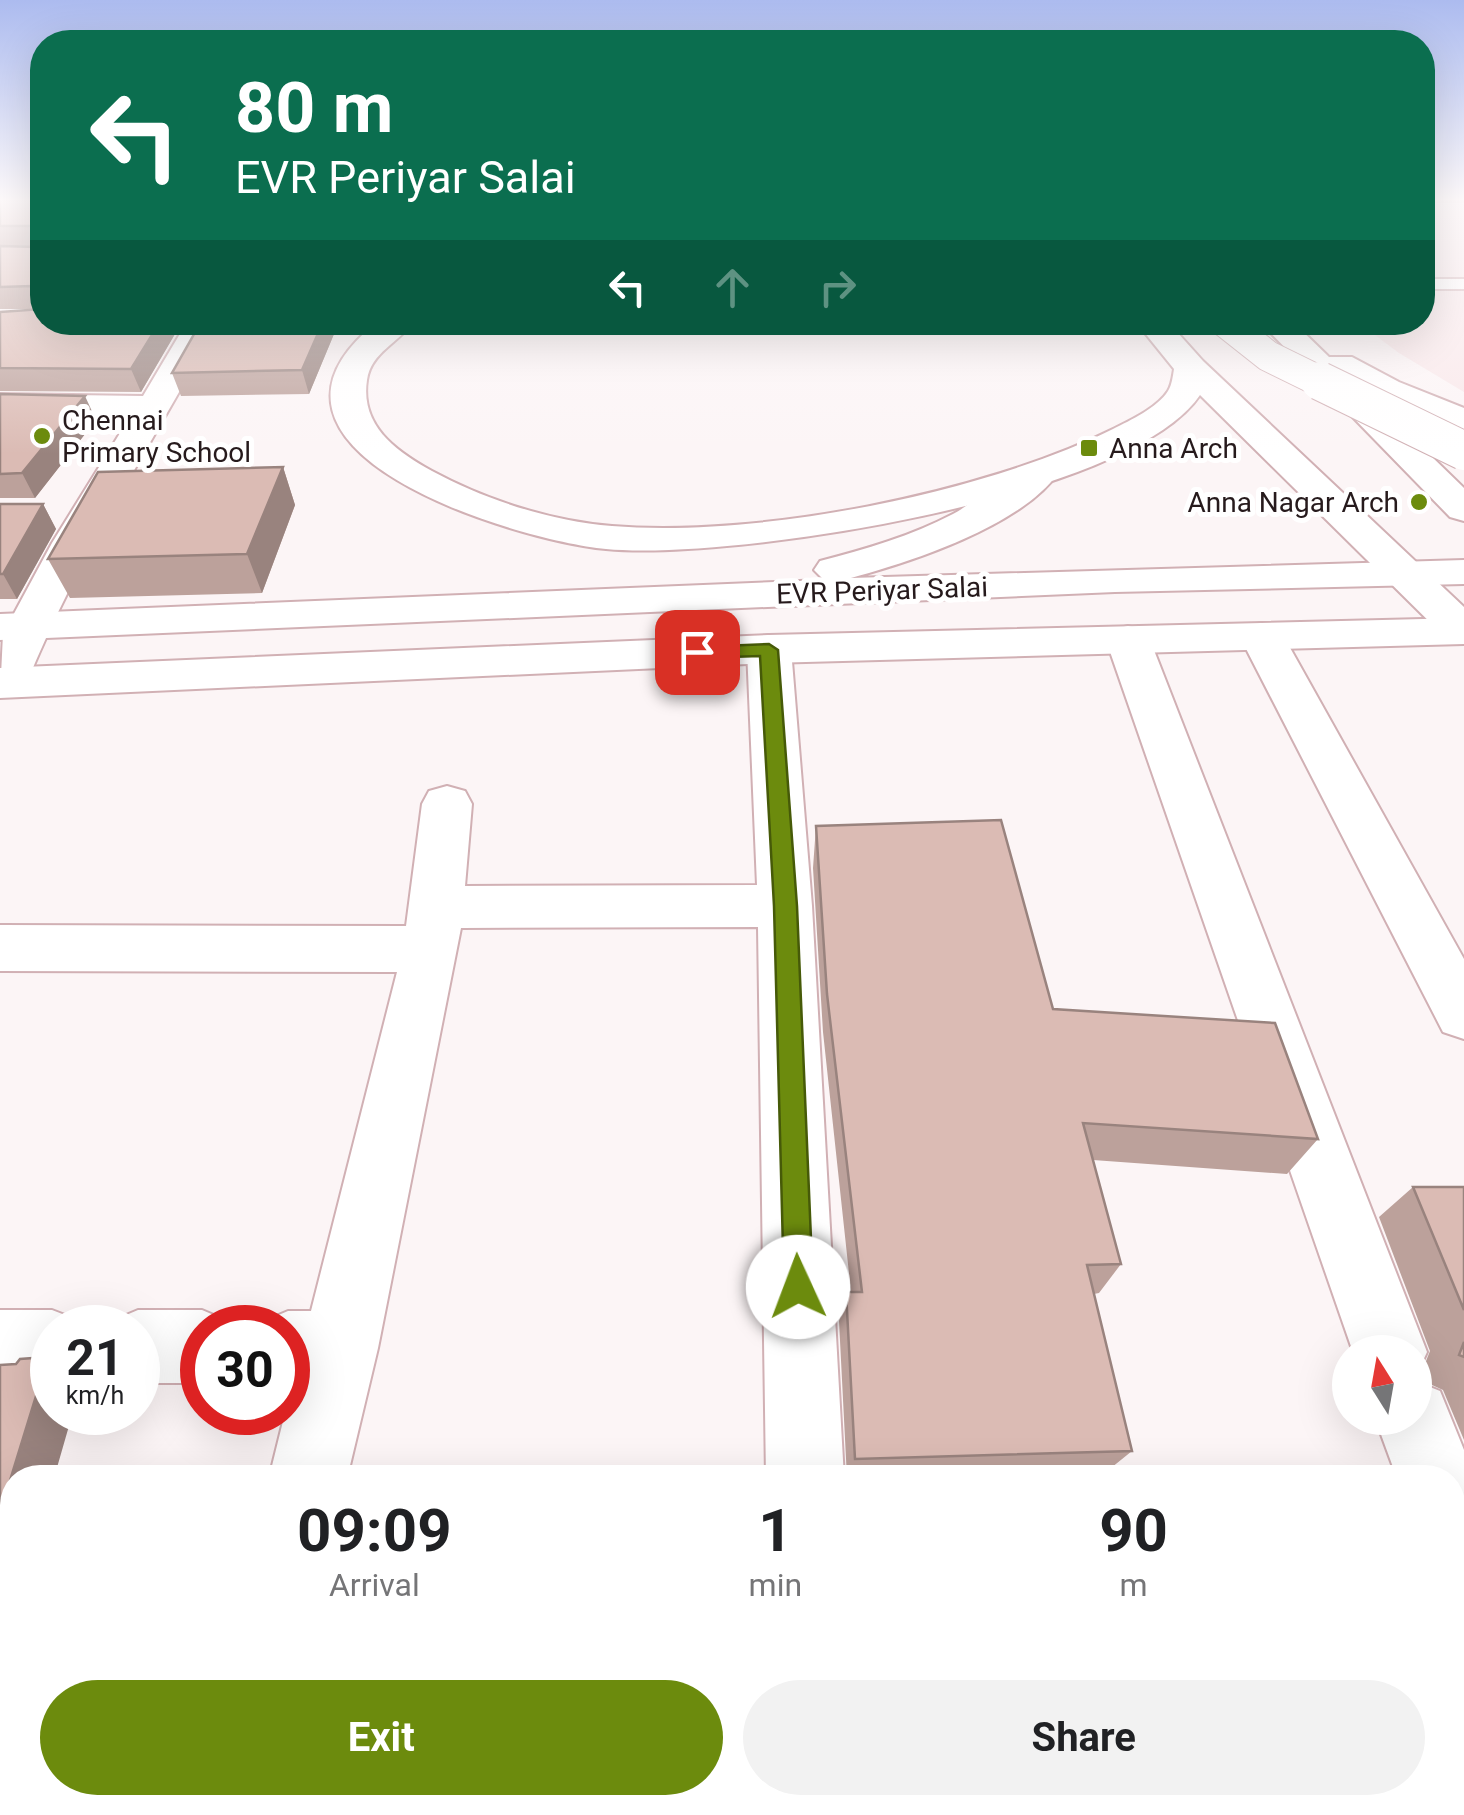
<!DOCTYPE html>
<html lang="en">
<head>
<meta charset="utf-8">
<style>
	:root { --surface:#fff; --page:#f2f2f2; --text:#202124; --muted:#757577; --accent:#6c8b0d }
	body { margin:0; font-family:Roboto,sans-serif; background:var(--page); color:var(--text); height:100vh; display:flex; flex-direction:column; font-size:38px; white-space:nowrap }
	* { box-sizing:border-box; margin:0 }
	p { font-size:32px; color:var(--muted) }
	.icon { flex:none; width:55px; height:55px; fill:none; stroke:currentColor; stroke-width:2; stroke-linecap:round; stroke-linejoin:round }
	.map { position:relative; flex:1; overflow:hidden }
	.sheet { position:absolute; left:0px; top:1465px; width:1465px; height:350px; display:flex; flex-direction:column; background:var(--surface); border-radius:40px 40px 0 0; box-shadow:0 10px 40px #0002 }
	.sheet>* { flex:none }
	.guide { position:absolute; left:30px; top:30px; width:1405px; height:305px; border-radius:40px; box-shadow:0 10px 40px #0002; background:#0b6e4f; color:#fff; overflow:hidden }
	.needle { width:65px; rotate:349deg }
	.controls { position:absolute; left:1332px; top:1335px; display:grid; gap:20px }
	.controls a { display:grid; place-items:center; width:100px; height:100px; border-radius:50%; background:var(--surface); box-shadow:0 10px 40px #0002; font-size:50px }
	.speed { position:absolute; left:30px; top:1305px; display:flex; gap:20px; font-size:50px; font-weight:700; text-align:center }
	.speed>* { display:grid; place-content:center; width:130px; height:130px; border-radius:50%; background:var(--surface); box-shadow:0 10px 40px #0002; line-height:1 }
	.speed small { font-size:25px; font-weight:400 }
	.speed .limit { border:15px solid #d22; background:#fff; color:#111 }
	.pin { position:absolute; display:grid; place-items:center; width:85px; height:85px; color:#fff; margin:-42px; border-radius:20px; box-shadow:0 5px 15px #0006 }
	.me { position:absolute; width:110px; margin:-55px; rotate:358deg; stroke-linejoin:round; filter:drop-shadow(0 0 8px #0008) }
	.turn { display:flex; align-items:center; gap:35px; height:210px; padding:0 40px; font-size:45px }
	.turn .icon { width:130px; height:130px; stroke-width:2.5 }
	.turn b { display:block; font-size:70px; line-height:85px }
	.lanes { display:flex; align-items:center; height:95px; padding:0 40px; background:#0003; justify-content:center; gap:50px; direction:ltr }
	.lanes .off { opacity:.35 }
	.eta { display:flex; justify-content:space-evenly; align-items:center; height:170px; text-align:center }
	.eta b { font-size:60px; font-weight:700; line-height:70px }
	.primary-button { display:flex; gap:20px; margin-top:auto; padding:20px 40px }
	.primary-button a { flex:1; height:115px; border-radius:60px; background:var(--accent); color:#fff; font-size:40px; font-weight:700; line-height:115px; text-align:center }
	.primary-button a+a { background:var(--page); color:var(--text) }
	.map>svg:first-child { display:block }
	.built { fill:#f9e8ea }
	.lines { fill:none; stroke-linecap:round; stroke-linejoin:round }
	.service-casing { stroke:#d1b0b4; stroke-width:4 }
	.minor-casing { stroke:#d1b0b4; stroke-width:4 }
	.secondary-casing { stroke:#d1b0b4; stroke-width:4 }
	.primary-casing { stroke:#d1b0b4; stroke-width:4 }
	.service { fill:#fff; fill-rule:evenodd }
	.minor { fill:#fff; fill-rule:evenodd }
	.secondary { fill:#fff; fill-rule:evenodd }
	.primary { fill:#fff; fill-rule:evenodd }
	.secondary-bridge-far1-casing { stroke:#d1b0b4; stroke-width:32; stroke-linecap:butt }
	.secondary-bridge-casing { stroke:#d1b0b4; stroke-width:40; stroke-linecap:butt }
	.secondary-bridge-far1 { stroke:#fff; stroke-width:30 }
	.secondary-bridge { stroke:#fff; stroke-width:38 }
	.wall { fill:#bca19b }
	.shaded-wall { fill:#99837e }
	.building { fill:#dbbbb4; stroke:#99837e; stroke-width:2.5 }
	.route { fill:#6c8b0d; stroke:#465a08; stroke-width:2.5 }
	.poi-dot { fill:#6c8b0d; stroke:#fff; stroke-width:4 }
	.labels { text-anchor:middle; stroke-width:10; stroke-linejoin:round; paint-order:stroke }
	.far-poi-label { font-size:28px; fill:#261a1c; stroke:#fff; text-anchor:start }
	.far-street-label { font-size:28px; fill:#261a1c; stroke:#fff }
</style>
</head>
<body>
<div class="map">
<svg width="1464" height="1815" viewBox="0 0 1464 1815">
	<rect width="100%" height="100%" fill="#fcf5f6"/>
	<path class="built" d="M1423 200H1464V392L1399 353 1359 323 1422 322Z"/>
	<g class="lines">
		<g class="service-casing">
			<path id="service" d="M1464 279V289H1432L1424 284 1432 279Z"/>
		</g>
		<g class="minor-casing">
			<path id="minor" d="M187 322H218C154 441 79 554 27 682L20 692 0 696 3 634 52 543 130 417 0 414V394L143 396Z
				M1262 623 1278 627 1284 637 1464 959V1039L1443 1032 1240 637 1246 627Z
				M1128 626 1144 630 1150 640 1427 1352 1415 1378V1352H1353L1106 640 1112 630Z
				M769 635 785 639 791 649 812 906 844 1478H766L758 927 461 928 378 1348 347 1478H269L292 1385 288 1384V1328H260L262 1322 288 1311H311L397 972 0 971V925L406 926 422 804 429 791 447 786 465 791 472 804 465 886 757 885 747 649 753 639Z
				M0 1310H52L78 1320 81 1328H52V1382H0Z
				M138 1310H202L228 1321 230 1328H202V1383H138V1328H110L112 1321Z
				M1415 1381 1440 1391 1464 1450V1596L1452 1591V1478H1397L1375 1418H1415Z
				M180 1802H272L269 1815H177Z
				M771 1802H863V1815H771Z"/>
		</g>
		<g class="secondary-casing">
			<path id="secondary" d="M377 322H413C399 343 371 352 367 380 360 426 396 451 432 471 486 500 550 521 612 526 757 538 982 494 1113 429 1131 420 1157 408 1168 391 1172 385 1173 375 1174 369L1136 322H1168L1203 361 1464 607V644L1449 641 1200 395C1130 500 729 561 606 549 514 540 217 450 377 322Z
				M1260 322H1293L1329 357H1352L1399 382 1464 408V431L1362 389 1464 488V521L1450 517Z"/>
		</g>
		<g class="primary-casing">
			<path id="primary" d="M1039 462 1052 465 1058 473C1021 526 911 562 851 578L1464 560V584L1115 592 0 640V614L824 580 814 570 820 561C866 549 911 536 953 514 981 499 1008 469 1039 462Z
				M1464 618V644L769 663 0 698V668L769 635Z"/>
		</g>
		<use href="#service" class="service"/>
		<use href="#minor" class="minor"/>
		<use href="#secondary" class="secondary"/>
		<use href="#primary" class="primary"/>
		<g class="secondary-bridge-far1-casing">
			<path id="secondary-bridge-far1" d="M1225 322 1268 356 1325 384"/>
		</g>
		<g class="secondary-bridge-casing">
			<path id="secondary-bridge" d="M1320 381 1464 451"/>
		</g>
		<use href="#secondary-bridge-far1" class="secondary-bridge-far1"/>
		<use href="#secondary-bridge" class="secondary-bridge"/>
	</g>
	<path class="wall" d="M0 200H42V322H182L141 392 0 391V312L42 309H0Z
		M1422 200H1464V203H1422Z
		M339 322 309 394 181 396 172 373Z
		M0 394 96 420 35 498H0Z
		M283 467 295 505 262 593 70 598 48 559Z
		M0 504H43L56 529 17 599H0Z
		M816 826 1053 1009 1318 1139 1287 1174 1093 1160 1121 1264 1099 1293 1094 1294 1132 1451 1106 1472 935 1478H847L839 1321 846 1292H851L823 1032 813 868Z
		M1413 1187H1464V1440L1443 1390 1419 1379 1430 1351 1379 1217Z
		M867 1802H1237L1240 1815H866Z"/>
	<path class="shaded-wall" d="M160 322H182L141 392 131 369Z
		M323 322H339L309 394 302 370Z
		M85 396 96 420 35 498 22 473Z
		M283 467 295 505 262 593 247 554Z
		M43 504 56 529 17 599 3 574Z
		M48 1357 52 1359V1412H73L54 1478H12V1612L0 1609V1513Z
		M136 1802H173L170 1815H134Z
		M646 1802H652L651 1815H645Z"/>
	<path class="building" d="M0 200H42V298L35 296 32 286 0 287V246L35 247V226H0Z
		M42 309V322H160L131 369 0 368V312Z
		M201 322H323L302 370 172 373Z
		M0 394 85 396 22 473 0 474Z
		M283 467 247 554 48 559 98 472Z
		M0 504H43L3 574H0Z
		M1001 820 1053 1009 1275 1023 1318 1139 1083 1123 1121 1264 1087 1265 1132 1451 855 1459 846 1292H862L827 994 816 826Z
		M1413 1187H1464V1310Z
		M1464 1342V1357L1459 1355Z
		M48 1357 0 1513V1365L16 1364 20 1359Z
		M12 1598V1802H136L134 1815H0V1599Z
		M580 1802H646L645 1815H579Z
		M875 1802H1237L1240 1815H876L877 1803Z"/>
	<linearGradient id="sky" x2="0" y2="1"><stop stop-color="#acbbef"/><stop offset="0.44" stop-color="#fefafb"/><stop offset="1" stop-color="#fefafb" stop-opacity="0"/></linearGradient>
	<rect width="1464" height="454" fill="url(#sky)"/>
	<path class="route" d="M769 644 778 650 797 906 813 1287 809 1297 798 1301 788 1297 784 1287 774 906 760 656 697 658 688 652 697 647Z"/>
	<g class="poi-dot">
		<circle cx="42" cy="436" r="10"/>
		<rect x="1079" y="438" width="20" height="20" rx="5"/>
		<circle cx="1419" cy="502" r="10"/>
	</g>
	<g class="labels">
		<g class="far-poi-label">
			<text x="62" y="430">Chennai<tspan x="62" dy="32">Primary School</tspan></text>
			<text x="1109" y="458">Anna Arch</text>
			<text x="1399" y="512" text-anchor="end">Anna Nagar Arch</text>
		</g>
		<g class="far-street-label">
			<text transform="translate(882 590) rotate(-2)" y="10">EVR Periyar Salai</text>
		</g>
	</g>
</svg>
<div class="controls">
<a><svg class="needle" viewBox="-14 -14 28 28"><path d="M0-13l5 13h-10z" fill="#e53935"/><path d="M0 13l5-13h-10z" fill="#757577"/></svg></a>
</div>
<div class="speed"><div>21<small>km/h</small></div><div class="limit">30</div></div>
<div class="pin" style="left:697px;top:652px;background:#d93025"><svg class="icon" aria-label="arrive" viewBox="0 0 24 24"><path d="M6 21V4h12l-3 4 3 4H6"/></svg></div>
<svg class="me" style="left:798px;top:1287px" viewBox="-20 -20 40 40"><circle r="19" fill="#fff"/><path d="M0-13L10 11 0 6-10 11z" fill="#6c8b0d"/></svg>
<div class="guide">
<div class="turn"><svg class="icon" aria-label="left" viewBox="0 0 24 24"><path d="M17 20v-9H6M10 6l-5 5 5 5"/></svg><div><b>80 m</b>EVR Periyar Salai</div></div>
<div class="lanes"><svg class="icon" aria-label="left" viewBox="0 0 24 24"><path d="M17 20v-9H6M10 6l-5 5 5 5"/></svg><svg class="icon off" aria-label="ahead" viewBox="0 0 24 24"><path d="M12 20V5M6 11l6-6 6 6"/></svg><svg class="icon off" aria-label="right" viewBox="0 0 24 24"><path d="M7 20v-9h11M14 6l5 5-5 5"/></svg></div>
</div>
<section class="sheet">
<div class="eta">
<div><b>09:09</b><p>Arrival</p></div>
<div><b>1</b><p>min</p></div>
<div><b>90</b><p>m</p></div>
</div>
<div class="primary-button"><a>Exit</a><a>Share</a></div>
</section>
</div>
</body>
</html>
